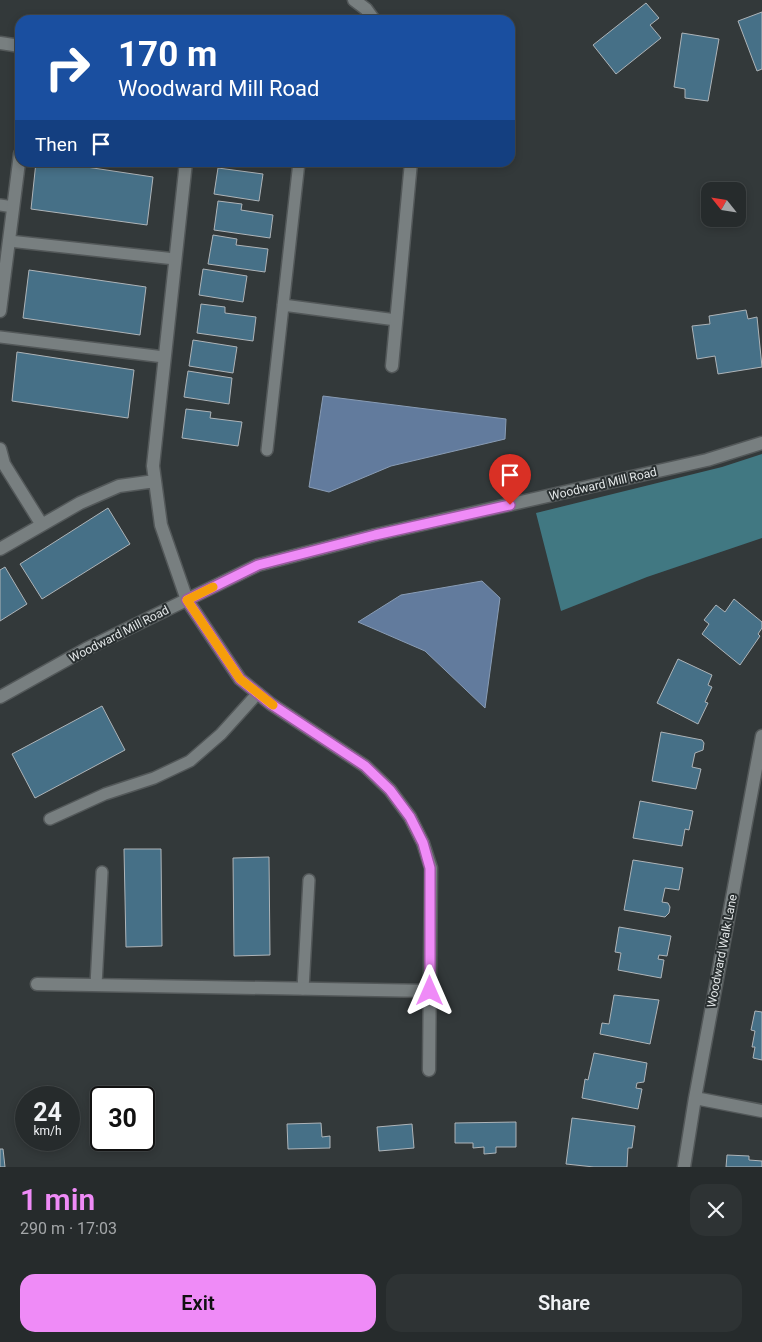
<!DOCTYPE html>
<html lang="en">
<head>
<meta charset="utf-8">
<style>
	:root { --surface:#262b2c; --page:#2e3334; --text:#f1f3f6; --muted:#a4a7a9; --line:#424748; --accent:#ef8bf7 }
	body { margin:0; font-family:Roboto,sans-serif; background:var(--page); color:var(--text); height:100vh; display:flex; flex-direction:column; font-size:19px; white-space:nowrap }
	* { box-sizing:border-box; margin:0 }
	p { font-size:16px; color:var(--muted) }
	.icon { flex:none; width:28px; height:28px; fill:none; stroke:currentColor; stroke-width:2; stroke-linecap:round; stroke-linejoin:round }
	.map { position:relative; height:1167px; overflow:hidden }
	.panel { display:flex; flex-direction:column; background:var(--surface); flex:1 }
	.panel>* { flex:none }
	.banner { position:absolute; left:15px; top:15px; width:500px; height:152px; border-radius:15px; box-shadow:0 2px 8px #0003,0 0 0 1px var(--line); background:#1a4fa0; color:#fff; overflow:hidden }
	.needle { width:32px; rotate:300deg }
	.tools { position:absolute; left:701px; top:182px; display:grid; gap:10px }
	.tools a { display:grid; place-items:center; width:45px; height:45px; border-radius:10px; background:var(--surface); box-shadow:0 2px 8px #0003,0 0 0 1px var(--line); font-size:25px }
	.speed { position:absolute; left:15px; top:1086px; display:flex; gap:10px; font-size:25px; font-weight:700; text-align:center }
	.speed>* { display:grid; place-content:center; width:65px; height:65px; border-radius:50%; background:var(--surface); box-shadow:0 2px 8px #0003,0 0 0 1px var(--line); line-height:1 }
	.speed small { font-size:12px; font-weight:400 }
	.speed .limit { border:2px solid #111; border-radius:8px; background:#fff; color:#111 }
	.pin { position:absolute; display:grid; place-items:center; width:42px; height:42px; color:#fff; margin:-51px -21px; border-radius:50% 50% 50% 0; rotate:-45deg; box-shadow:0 0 5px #0007 }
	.pin .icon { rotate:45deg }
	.me { position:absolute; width:55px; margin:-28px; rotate:0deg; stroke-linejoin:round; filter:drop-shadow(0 0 4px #0008) }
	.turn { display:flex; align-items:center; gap:18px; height:105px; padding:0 20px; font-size:22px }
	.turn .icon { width:65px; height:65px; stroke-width:2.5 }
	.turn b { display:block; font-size:35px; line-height:42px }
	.then { display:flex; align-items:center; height:48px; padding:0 20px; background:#0003; gap:10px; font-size:19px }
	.round { display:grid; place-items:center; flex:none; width:52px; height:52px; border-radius:15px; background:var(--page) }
	.headline { display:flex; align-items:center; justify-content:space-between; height:85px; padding:0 20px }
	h1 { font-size:30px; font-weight:600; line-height:38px; color:var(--accent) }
	.primary-button { display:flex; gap:10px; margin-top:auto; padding:10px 20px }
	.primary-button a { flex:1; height:58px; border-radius:15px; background:var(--accent); color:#111; font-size:20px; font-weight:600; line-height:58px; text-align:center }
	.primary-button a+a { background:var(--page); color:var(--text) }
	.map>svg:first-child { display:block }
	.forest { fill:#417882 }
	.water { fill:#627b9d; stroke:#899cb4 }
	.building { fill:#467087; stroke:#aeb4b8 }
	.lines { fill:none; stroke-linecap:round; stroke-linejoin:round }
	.lane-casing { stroke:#535859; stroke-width:14 }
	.street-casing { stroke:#535859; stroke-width:15 }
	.secondary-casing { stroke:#535859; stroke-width:15 }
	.lane { stroke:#787f80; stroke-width:11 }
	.street { stroke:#787f80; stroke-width:12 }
	.secondary { stroke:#787f80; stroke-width:12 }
	.route-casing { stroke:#9b5aa1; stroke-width:12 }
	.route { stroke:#ef8bf7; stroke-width:9 }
	.slow { stroke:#f59e0b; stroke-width:9 }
	.labels { text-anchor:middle; stroke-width:4; stroke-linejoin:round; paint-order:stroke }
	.street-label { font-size:12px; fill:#e5e9ea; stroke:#292f30 }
</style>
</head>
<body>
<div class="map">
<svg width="762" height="1167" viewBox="0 0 762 1167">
	<rect width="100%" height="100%" fill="#33393a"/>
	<path class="forest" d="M762 454V538L647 577 561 611 536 513 722 467Z"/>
	<path class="water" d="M323 396 506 419 505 439 391 466 329 492 309 487Z
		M482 581 500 598 485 708 425 651 358 622 401 595Z"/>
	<path class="building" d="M646 3 659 18 650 25 661 38 616 74 593 45Z
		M762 12V69L757 71 738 21Z
		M682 33 719 39 708 101 685 98V89L674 87Z
		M36 162H53L153 177 147 225 31 209Z
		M218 168 263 174 259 201 214 194Z
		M218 201 242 204 241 210 273 215 270 238 214 230Z
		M213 235 237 239 236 245 268 249 265 272 208 264Z
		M203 269 247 276 243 302 199 295Z
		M29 270 146 287 140 335 23 318Z
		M201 304 225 307V313L256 317 253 341 197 333Z
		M746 310 748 319 757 317 762 367 718 374 715 356 697 359 692 326 710 324 709 316Z
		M193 340 237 347 233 373 189 366Z
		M17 352 134 370 128 418 12 401Z
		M188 371 232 378 229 404 184 397Z
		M186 409 211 412 210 418 242 422 238 446 182 438Z
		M108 508 130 544 42 599 20 564Z
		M5 567 27 604 0 621V570Z
		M734 599 762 622V628L758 634 760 636 740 665 702 634 709 624 704 620 716 605 725 612Z
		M678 659 712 675 708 685 712 687 705 702 708 703 698 724 657 703Z
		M102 706 125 750 35 798 12 754Z
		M661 732 702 740 704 743 703 750 695 753 692 767 701 769 696 789 652 781Z
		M640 801 693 811 689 830 685 829 682 846 633 838Z
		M124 849H161L162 946 126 947Z
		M269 857 270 955 234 956 233 858Z
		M633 860 683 868 679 890 665 888 662 902 668 903 670 907 669 913 665 917 624 910Z
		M619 927 671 936 667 956 659 955 658 959 664 960 661 978 618 970 621 953 615 952Z
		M614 995 659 1000 650 1044 600 1034 602 1023 609 1024Z
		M755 1011 762 1012V1060L753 1058 755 1047H752L755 1031 751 1030Z
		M594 1053 647 1063 644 1082 637 1083 636 1088 642 1089 638 1109 582 1098 585 1079 588 1080Z
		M572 1118 635 1126 632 1148H628L627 1167H594L566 1164Z
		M516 1122V1147H496V1153L484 1154V1147L473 1148V1143H455V1123Z
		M321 1123 322 1137 330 1136V1148L288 1149 287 1124Z
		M412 1124 414 1148 379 1151 377 1127Z
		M0 1149H3L5 1167H0Z
		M727 1155 749 1156V1160L762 1161V1167H726Z"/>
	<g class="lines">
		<g class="lane-casing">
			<path id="lane" d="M0 205 13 207
				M9 241 175 259
				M283 305 396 320
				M0 337 164 357
				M267 450 299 162
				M50 819 105 794 154 778 190 761 221 734 258 693
				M96 985 102 872
				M303 989 309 880"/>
		</g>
		<g class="street-casing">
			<path id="street" d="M354 0 366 9 374 20
				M0 43 20 46
				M186 162 153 466 161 525 187 600 240 679 271 704 365 766 390 790 410 817 423 843 431 868 429 1070
				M0 311 20 154
				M392 366 411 162
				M0 449 4 464 42 525
				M0 549 80 503 119 486 155 481
				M37 984 430 991
				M695 1098 762 1111
				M684 1167 695 1098 762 736"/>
		</g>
		<g class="secondary-casing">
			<path id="secondary" d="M0 697 86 649 258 565 375 535 707 460 762 443"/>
		</g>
		<use href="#lane" class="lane"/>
		<use href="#street" class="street"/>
		<use href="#secondary" class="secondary"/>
	</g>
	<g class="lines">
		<g class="route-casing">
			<path id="route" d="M430 991V868L423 843 410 817 390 790 365 766 271 704 240 679 187 600 258 565 375 535 510 505"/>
		</g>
		<use href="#route" class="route"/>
		<path class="slow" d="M213 587 187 600 240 679 273 705"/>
	</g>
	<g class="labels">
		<g class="street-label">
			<text transform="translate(603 484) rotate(-13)" y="4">Woodward Mill Road</text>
			<text transform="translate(119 634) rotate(-27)" y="4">Woodward Mill Road</text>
			<text transform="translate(722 951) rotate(-79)" y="4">Woodward Walk Lane</text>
		</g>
	</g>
</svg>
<div class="tools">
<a><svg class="needle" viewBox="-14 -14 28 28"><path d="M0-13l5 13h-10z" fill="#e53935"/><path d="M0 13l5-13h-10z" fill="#a4a7a9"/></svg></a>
</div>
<div class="speed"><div>24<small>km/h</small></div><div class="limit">30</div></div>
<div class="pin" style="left:510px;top:505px;background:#d93025"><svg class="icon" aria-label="arrive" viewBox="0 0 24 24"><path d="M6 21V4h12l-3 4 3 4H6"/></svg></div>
<svg class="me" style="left:430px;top:991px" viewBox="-20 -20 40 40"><path d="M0-17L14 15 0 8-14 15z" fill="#ef8bf7" stroke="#fff" stroke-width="4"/></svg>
<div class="banner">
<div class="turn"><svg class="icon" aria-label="right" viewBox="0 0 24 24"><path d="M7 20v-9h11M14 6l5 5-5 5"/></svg><div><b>170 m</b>Woodward Mill Road</div></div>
<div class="then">Then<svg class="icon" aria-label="arrive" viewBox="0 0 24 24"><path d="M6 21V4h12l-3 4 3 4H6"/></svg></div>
</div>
</div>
<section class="panel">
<div class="headline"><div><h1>1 min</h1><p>290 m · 17:03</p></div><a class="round"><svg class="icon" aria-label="close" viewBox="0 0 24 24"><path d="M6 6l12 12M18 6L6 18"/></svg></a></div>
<div class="primary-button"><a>Exit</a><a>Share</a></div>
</section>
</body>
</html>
